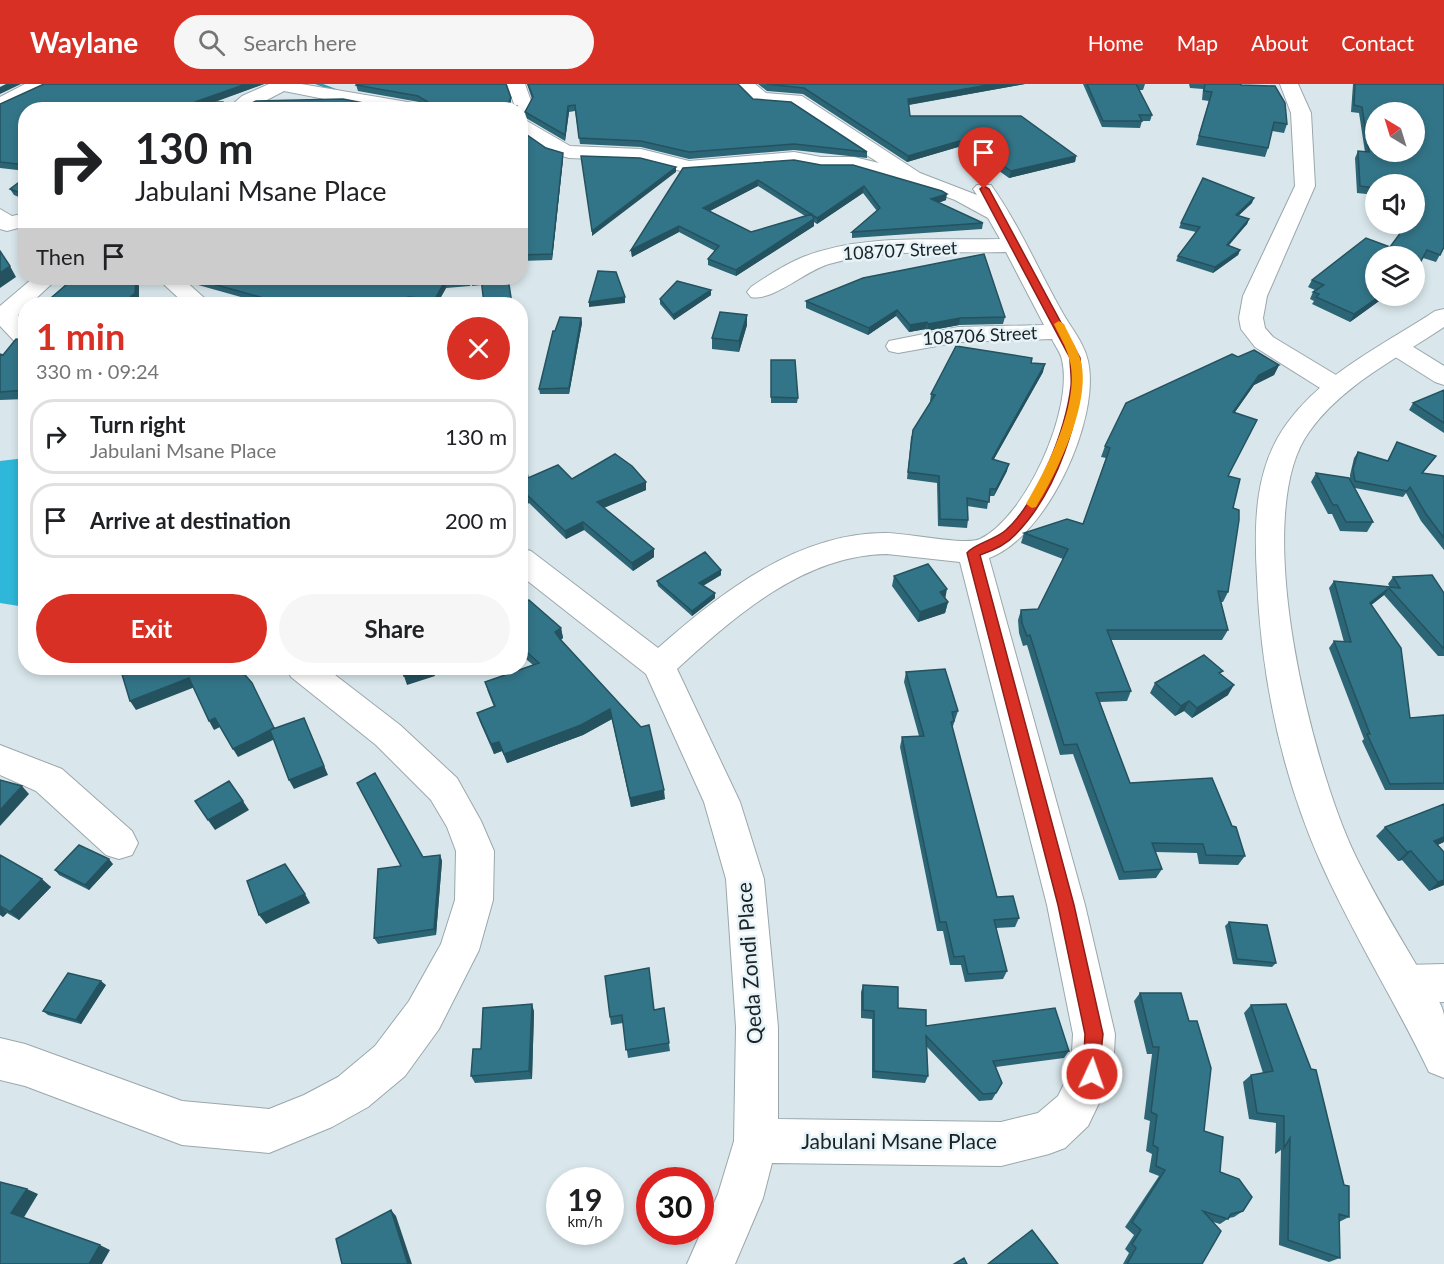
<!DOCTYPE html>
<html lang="en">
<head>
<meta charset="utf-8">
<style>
	:root { --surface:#fff; --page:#f6f6f6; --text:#202124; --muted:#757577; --line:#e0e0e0; --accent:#d93025 }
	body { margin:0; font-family:Lato,sans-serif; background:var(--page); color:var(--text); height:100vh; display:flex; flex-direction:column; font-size:22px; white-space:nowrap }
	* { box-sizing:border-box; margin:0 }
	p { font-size:20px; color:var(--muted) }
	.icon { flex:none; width:33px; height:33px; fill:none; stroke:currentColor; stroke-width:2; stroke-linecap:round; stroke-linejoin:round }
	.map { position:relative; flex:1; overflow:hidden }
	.side { position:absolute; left:18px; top:213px; width:510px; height:378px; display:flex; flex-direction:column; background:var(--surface); border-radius:24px; box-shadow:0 3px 9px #0003 }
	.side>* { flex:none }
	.banner { position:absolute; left:18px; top:18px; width:510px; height:183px; border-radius:24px; box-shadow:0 3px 9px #0003; background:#fff; color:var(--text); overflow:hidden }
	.needle { width:39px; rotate:322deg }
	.buttons { position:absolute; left:1365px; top:18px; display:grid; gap:12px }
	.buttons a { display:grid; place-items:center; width:60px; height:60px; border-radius:50%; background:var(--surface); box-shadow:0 3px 9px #0003; font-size:30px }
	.speed { position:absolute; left:546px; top:1083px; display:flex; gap:12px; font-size:30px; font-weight:700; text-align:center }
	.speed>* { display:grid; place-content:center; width:78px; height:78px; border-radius:50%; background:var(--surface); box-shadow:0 3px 9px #0003; line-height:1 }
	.speed small { font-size:15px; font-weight:400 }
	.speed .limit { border:9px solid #d22; background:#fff; color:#111 }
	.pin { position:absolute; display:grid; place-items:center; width:51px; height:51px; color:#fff; margin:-62px -26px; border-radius:50% 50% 50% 0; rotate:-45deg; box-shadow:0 0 6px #0007 }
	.pin .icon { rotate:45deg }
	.me { position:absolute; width:66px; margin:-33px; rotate:3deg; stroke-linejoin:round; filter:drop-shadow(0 0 4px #0008) }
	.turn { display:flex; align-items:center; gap:21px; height:126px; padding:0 18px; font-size:27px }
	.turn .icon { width:78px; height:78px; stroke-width:2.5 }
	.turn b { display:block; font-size:42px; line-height:51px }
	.then { display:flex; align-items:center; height:57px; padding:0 18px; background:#0003; gap:12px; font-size:22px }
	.round { display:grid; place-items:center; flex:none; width:63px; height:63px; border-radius:32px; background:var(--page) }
	.head { display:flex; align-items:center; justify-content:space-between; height:102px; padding:0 18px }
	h1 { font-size:36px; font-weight:700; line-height:45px; color:var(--accent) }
	.button { display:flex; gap:12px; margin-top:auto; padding:12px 18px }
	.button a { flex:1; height:69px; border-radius:36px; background:var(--accent); color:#fff; font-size:24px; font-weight:700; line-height:69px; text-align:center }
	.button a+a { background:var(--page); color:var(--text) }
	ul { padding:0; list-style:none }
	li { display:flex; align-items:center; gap:18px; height:75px; margin:0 12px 9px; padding:0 6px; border:3px solid var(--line); border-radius:24px }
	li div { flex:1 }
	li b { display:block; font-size:22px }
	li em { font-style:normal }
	header { display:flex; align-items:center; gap:36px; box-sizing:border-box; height:84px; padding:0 30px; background:var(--accent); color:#fff }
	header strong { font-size:28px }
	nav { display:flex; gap:33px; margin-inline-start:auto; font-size:21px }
	.search { width:420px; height:54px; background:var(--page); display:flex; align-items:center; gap:15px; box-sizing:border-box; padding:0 21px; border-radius:33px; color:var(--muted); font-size:22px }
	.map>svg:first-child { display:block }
	.forest { fill:#2eb7d9 }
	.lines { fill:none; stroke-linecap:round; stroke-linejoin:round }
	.stream { fill:#3596b0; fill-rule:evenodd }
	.street-casing { stroke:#9aa7ac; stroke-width:2 }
	.secondary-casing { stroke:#9aa7ac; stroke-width:2 }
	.street { fill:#fff; fill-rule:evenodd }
	.secondary { fill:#fff; fill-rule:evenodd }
	.wall { fill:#2c6575; fill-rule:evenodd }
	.shaded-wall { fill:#24525f }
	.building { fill:#337588; stroke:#24525f; stroke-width:1.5; fill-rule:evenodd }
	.route { fill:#d93025; stroke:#8d1f18; stroke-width:1.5 }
	.slow { fill:#f59e0b }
	.labels { text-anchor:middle; stroke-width:5; stroke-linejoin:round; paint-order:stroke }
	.far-street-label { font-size:18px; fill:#1c2123; stroke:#e6f4f9 }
	.street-label { font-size:21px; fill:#1c2123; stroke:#e6f4f9 }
</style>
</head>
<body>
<header>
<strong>Waylane</strong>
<div class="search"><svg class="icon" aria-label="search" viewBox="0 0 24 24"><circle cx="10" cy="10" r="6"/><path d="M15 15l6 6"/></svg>Search here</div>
<nav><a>Home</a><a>Map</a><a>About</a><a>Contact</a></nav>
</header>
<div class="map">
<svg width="1444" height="1180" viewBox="0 0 1444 1180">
	<rect width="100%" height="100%" fill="#d9e7ec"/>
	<path class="forest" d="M25 374H26L25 523 0 519V377Z"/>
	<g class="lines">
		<path class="stream" d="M315 0H323L349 10 344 11Z"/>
		<g class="street-casing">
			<path id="street" d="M269 0H301L419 20 428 26H380L284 7 248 26H226L242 12Z
				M507 0H525L532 20 527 31 520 33V26H511L514 20Z
				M735 0H755L766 9 802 12 920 89 977 111 973 105 977 101H991C1018 139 1037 183 1061 226 1070 243 1084 258 1088 277 1101 335 1046 454 989 474L1085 821 1115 950 1113 990 1088 1042 1065 1064 1049 1070 1001 1082 772 1079 763 1114 735 1180H687L718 1110 734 1057 736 943 726 795 704 718 646 590 520 491V464L531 467 658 564C721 508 798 449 885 449 907 449 966 462 980 455 1026 433 1074 325 1062 276 1061 269 1055 262 1052 255L959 258 898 269 889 267 886 262 889 257 959 243 1044 241 1006 168C948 170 885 163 829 180 805 187 772 218 751 213L747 208 751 203C767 192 784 181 803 173 864 149 935 157 1000 155L988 134 955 116 920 103 853 85H821L794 80 689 89 641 77 569 74 548 68 520 48V33L570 62 641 65 689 77 794 68 821 73H854L879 79 791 22 754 19ZM887 470 960 478 1047 821 1073 950 1071 986 1058 1012 1038 1029 1001 1038 778 1035V943L764 795 740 718 677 585C735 532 804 471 887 470Z
				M1280 0H1298L1311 29 1315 102 1267 212 1263 234 1265 244 1273 253 1346 297 1350 303 1346 309 1337 311 1328 309 1255 263 1241 245 1239 234 1243 212 1295 102 1291 29Z
				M0 125 12 132 26 129V142L7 147 0 145Z
				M33 194H58L30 220H26V225L18 231 26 239V262L17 260 0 242V222Z
				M157 194H182L211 220H185Z
				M1398 257 1407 259 1444 282V301L1435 298 1389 269 1386 264 1389 259Z
				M287 584H326L400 641 457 694 481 737 494 767 493 816 479 866 439 945 405 992 368 1023 332 1043 269 1069 182 1061 25 1002 0 996V954L25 960 182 1017 269 1025 304 1011 338 993 375 962 409 917 441 860 455 816 456 767 447 743 431 716 376 661 291 593Z
				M0 661 62 685 132 747 138 759 132 771 119 775 106 771 36 707 0 691Z
				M1444 880V918L1405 919 1391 914 1385 900 1391 886 1405 881Z"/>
		</g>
		<g class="secondary-casing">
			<path id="secondary" d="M25 0H48L46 4 0 26V13Z
				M1444 225V243C1398 274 1342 301 1309 348 1248 432 1313 685 1356 773 1375 812 1398 850 1420 887 1427 900 1442 917 1444 931 1444 951 1444 974 1444 994L1429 988C1395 917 1353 851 1321 779 1281 689 1261 592 1257 494 1254 440 1254 383 1288 338 1325 288 1385 260 1435 227Z"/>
		</g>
		<use href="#street" class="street"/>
		<use href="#secondary" class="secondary"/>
	</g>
	<path class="wall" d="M44 0H264L215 18H223L224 22H246L256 17 343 15 379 22H426L419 18 358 7 356 1 357 0H506L511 14V21L517 22V26H26V87L0 84V20Z
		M527 0H738L753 15 867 68V74L794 66 689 75 641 63 580 60 575 27 569 28 565 57 526 34 525 28 532 15Z
		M758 0H1025L909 21 910 32 1076 72 1075 78 1009 94 974 69 969 71 958 63 907 78 803 10 767 7Z
		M1083 0H1145L1143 6H1139L1152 31 1150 37H1142L1140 44 1102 43Z
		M1189 0H1241V1L1287 40 1284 49 1272 47 1268 64 1265 73 1196 61 1209 17 1202 16 1203 5 1190 4Z
		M1353 0H1444V163L1436 178 1423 174 1414 172 1376 212H1386L1350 238 1312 220 1314 217 1310 215 1313 208 1315 206 1308 203 1312 196 1390 163 1419 123 1414 122V100H1376V111L1357 109 1355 74 1358 67 1365 68 1359 29 1351 28Z
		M520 46 546 64 563 69V75L552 176 520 177Z
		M794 76 946 116 938 119 983 139 982 145 852 154V148L877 127 863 109 817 140 814 138V142L736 192 708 181V175L715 167 679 148 632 173 631 166ZM758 102 805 132 751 148 710 127Z
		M26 93V116L14 111 10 105Z
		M1252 119 1238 132 1249 135 1247 140 1228 161 1240 166 1238 171 1213 189 1176 177 1178 172 1196 148 1179 144 1181 139Z
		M184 194H508L482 201 472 202 471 198 470 202 446 204 437 220 410 219 409 220H253L259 218 191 199Z
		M711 206V211L674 236 660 220V215Z
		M806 217 1005 233 1003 240 959 241 927 247 926 245 909 248 896 232 868 251 806 224Z
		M747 231V241L739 268 712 265V254Z
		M581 234 582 239 569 310H540L539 305 555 247Z
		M26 243V315L0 316V270L3 271 23 256Z
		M1238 273 1279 281 1274 291 1254 301 1235 328 1228 392 1233 424 1228 508 1223 518H1221L1228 546 1222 556H1111L1131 607 1127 617 1100 618 1130 699 1245 772 1238 781 1199 780 1197 769 1155 768 1162 785 1156 794 1119 796 1073 670 1060 671 1027 561 1023 562 1019 549 1018 536 1021 526 1038 525 1063 475 1021 459 1024 449 1083 440 1106 374 1101 373 1105 362Z
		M771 276 798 314 797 319H771Z
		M1031 279 1043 288 994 375 1007 387 994 412H989L987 425 967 422 968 436 967 444 938 442 937 399 907 395 911 353 931 317H930L931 310Z
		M1444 306V349L1409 326 1413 319Z
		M1397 358 1436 372 1423 389 1444 392V466L1421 437 1406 409 1403 413 1355 404 1373 438 1367 448 1340 447 1332 430H1328L1311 398 1316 389 1350 395V391L1354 374 1358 368 1387 377Z
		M520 360 528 394 646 406 604 424 654 473 633 487 584 446 566 455 529 419 520 423Z
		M721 491 703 502 715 514 692 532 658 502 657 497Z
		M894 492 945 514 948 518 945 529 918 538 892 502Z
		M1393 493 1444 509V572H1438L1384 511 1371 521 1410 634 1444 631V706H1385L1362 657 1364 655 1329 564 1334 557 1344 558 1329 504 1334 497 1390 503 1388 500Z
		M520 521 561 544 563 554 561 556 641 643 665 715 631 723 612 635 583 651 507 679 502 667 494 670 480 638 477 629 494 623 488 608 485 598 533 581 520 570Z
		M906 588 958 627 952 645 997 813 1019 834 1015 843 996 844 1007 887 1003 895 965 898 961 881H950L943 847H937L900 663 902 653 919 652 904 598Z
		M1221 591 1228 611 1192 634 1184 627 1175 632 1150 609 1155 599Z
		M1444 720V758L1437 761 1444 768V801L1429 807 1402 776 1398 777 1376 752 1385 743Z
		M0 771 51 803 19 836 7 829 3 833 0 831Z
		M440 771 442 777 436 851 378 860 374 854 401 782 423 773Z
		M113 780 89 806 59 791 55 786Z
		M1229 838 1276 879 1272 883 1233 880 1225 842Z
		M106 901 81 940 48 931 43 927Z
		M863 901 898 924 926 942 1069 967 1064 974 996 983 1002 999 992 1016 979 1017 927 963 928 992 925 999 872 994V935L861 934V908Z
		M1140 909 1204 1047 1220 1088 1243 1127 1234 1133 1229 1134 1220 1140 1213 1138 1202 1180H1123L1129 1169 1125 1165 1134 1151 1125 1143 1159 1092 1149 1088 1152 1070 1146 1067 1150 1037 1144 1035 1152 970H1147L1134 917Z
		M532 920 534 928 532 995 475 999 471 992 481 965Z
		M1251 921 1349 1133 1339 1138 1340 1174 1329 1178 1279 1161 1281 1066 1275 1070 1276 1039 1249 1035 1243 998 1251 991 1263 989 1244 929Z
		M664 924 670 967 628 974 623 939 611 941 610 933Z"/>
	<path class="shaded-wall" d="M6 0H21L0 10V3Z
		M246 0H264L197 24 195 18Z
		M993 0H1025L907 21 908 15Z
		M568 22 569 28 565 57V51Z
		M959 57 958 63 907 78 908 72Z
		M975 63 974 69 969 71 970 65Z
		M563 69V75L552 176V170Z
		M1076 72 1075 78 1009 94 1011 87Z
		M676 83V88L592 152V147Z
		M758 96V102L704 130 703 124Z
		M864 102 863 109 817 140V134Z
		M947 110 946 116 930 122 931 115Z
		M1254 114 1252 119 1234 136 1236 131Z
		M814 135V142L736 192V186Z
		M1249 135 1247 140 1225 166 1227 161Z
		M679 142V148L632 173 631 166Z
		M1240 166 1238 171 1213 189 1215 183Z
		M10 182 16 193 0 204V189Z
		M469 194H472L470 202 468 195Z
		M136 195 139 202V216L134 220H122Z
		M445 197 446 204 437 220H436L435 215Z
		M711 206V211L674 236 673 231Z
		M1380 212H1386L1350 238 1354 230Z
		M408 213 410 219 409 220H401Z
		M625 213V219L589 223V218Z
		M897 226 896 232 868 251 869 244Z
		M747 231V241L739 268V257Z
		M581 234 582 239 569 310V304Z
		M960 234 959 241 927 247 928 240Z
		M927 238 926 245 909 248 910 241Z
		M1045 280 1043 288 990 382 992 375Z
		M1279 281 1274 291 1254 301 1228 338 1233 328 1259 291Z
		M1009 380 1007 387 994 412 996 405Z
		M646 398V406L598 426 597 418Z
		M527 411 529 419 520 423V414Z
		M583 438 584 446 566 455 565 447Z
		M654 465V473L633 487 632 479Z
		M721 486V491L699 504V499Z
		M1389 504 1384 511 1365 526 1370 519Z
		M947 505 945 516 940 508Z
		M715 509V514L692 532V527Z
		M948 518 945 529 918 538 920 528Z
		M561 544 563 554 557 558 555 548Z
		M432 584 435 592 407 601 404 592Z
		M189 594 195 603 136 626 130 617Z
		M1234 601 1228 611 1192 634 1197 624Z
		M1189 617 1184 627 1175 632 1181 622Z
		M610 625 612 635 583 651 507 679 504 670Z
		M215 634 220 643 214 646 209 637Z
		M304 634 328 691 294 705 289 696Z
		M274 644 279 653 238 673 233 665Z
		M499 658 502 667 494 670 491 660Z
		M22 702 29 710 0 742V726Z
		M664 706 665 715 631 723 630 714Z
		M243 717 249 726 215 746 208 736Z
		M1444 753V758L1425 767 1434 757Z
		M1411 767 1402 776 1398 777 1407 768Z
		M440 771 442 777 436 851 434 845Z
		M109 775 113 780 89 806 85 801Z
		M42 795 51 803 19 836 10 828Z
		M1444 796V801L1429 807 1438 798Z
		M305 810 310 819 266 840 259 831Z
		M0 822 7 829 3 833 0 830Z
		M101 897 106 901 81 940 76 936Z
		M532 920 534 928 532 995 529 987Z
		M27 1105 38 1110 23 1135 11 1129Z
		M391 1126 396 1132 412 1180H408Z
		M100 1161 110 1166 102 1180H89Z"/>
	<path class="building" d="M44 0H246L195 18H223L224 22H246L256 17 343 15 379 22H427L428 18 418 12 356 1 357 0H506L511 14 508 20 517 22V26H26V81L0 78V20Z
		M528 0H738L753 15 791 18 867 68 794 60 689 68 641 57 579 54 575 21 568 22 565 51 525 28 533 13Z
		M766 0H993L908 15 910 32H1021L1076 72 1011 87 975 63 970 65 959 57 908 72 804 4Z
		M1087 0H1136L1152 31H1139L1142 37H1103Z
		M1205 0H1241V1L1275 2 1285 19 1287 40 1274 38 1268 64 1199 52 1212 8 1204 7Z
		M1355 0H1444V163L1440 171 1427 166 1414 190V172H1376V212H1380L1354 230 1316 213 1319 210 1313 208 1324 201 1312 196 1366 154 1390 163 1407 140H1414V129L1424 116 1414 113V100H1376V104L1360 102 1358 67 1369 68 1362 23 1354 21ZM1376 28H1414V68H1376Z
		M520 46 546 64 563 69 552 170 520 171Z
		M581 72 640 74 676 83 592 147Z
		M794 76 821 81H853L942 107 947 110 931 115 983 139 852 148 880 124 864 102 817 134 758 96 703 124 751 148 812 130 814 135 736 186 708 175 719 162 679 142 631 166 683 84Z
		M26 93V111L10 105Z
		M1203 94 1254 114 1236 131 1249 135 1227 161 1240 166 1215 183 1178 172 1200 143 1181 139Z
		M0 167 10 182 0 189Z
		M984 170 1005 233 960 234 928 240 927 238 910 241 897 226 869 244 806 217 863 194Z
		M598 187 616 188 625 213 589 218Z
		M74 194H130L136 195 135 209 122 220H44Z
		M192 194H469L468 195 445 197 435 215 408 213 401 220 384 216 380 220H253L267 215Z
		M471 194H508L512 220H484L481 194 471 195Z
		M677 197 711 206 673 231 660 215Z
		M720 228 747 231 739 257 712 254Z
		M560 233 581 234 569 304 539 305 553 247H555Z
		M26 243V306L0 308V270L3 271 16 255 23 256 24 245Z
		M956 262 1032 274 1031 279 1045 280 992 375 1009 380 996 405H990L989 418 967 414 968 436 940 435 939 392 908 388 913 346 935 311 931 310Z
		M1254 266 1279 281 1259 291 1233 328 1257 336 1228 392 1240 395 1233 424 1239 426V436L1228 508 1218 507 1228 546H1107L1131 607 1096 609 1130 699 1212 694 1232 742 1236 743 1245 772 1206 771 1203 760 1152 759 1162 785 1124 788 1077 660 1064 661 1030 551 1027 552 1022 539 1021 526 1038 525 1068 465 1024 449 1067 435 1083 440 1110 364 1105 362 1126 319 1232 270 1238 273Z
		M771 276H795L798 314 771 313Z
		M1444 306V339L1413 319Z
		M1397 358 1436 372 1422 389 1444 392V454L1426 430 1410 403 1407 407 1355 397 1353 385 1358 368 1388 377Z
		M520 360H522L528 394 558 381 572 395 615 370 632 382 646 398 597 418 654 465 632 479 583 438 565 447 527 411 520 414Z
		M1316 389 1349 394 1373 438H1346L1337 421H1333Z
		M705 468 721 486 699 499 715 509 692 527 657 497Z
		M928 480 947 505 940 508 948 518 920 528 894 492Z
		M1432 491 1444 509V565L1389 504 1370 519 1401 564 1410 634 1444 631V699L1390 700 1367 650H1370L1334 557 1351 558 1334 497 1400 504 1393 493Z
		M529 516 561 544 555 548 560 555 641 643 649 641 664 706 630 714 610 625 581 641 504 670 499 658 491 660 477 629 495 622 485 598 539 579 520 562V521Z
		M1204 571 1223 587 1219 589 1234 601 1197 624 1189 617 1181 622 1155 599Z
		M132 584H239L252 599 274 644 233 665 215 634 209 637 189 594 130 617 121 587Z
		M402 584H431L404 592Z
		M945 585 958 627 952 628 954 637 951 638 997 813 1013 812 1019 834 994 836 1007 887 968 890 964 872 954 873 946 838H940L902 653 924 652 906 588Z
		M304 634 324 682 289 696 270 646Z
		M375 689 423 773 440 771 434 845 374 854 378 785 401 782 357 699Z
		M0 696 22 702 0 726Z
		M229 697 243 717 208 736 195 717Z
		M1444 720V753L1434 757 1444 768V796L1438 798 1411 767 1407 768 1385 743Z
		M79 761 109 775 85 801 55 786Z
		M0 771 42 795 10 828 0 822Z
		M285 780 305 810 259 831 247 797Z
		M1229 838 1267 841 1276 879 1237 875Z
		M649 884 654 926 664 924 669 959 626 966 622 931 610 933 605 892Z
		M68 889 101 897 76 936 43 927Z
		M863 901 898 903V924L926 926V942L1055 924 1069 967 993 977 1002 999 996 1009 983 1010 926 952 928 992 874 987V927L863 926Z
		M1140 909H1181L1189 937H1197L1211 984 1204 1047 1223 1053 1220 1088 1239 1095 1252 1113 1243 1127 1231 1130 1228 1135 1203 1127 1221 1147 1202 1180H1127L1136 1164 1132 1160 1141 1146 1132 1138 1165 1086 1156 1082 1158 1064 1153 1061 1157 1031 1151 1028 1159 963H1153Z
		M532 920 529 987 471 992 473 965H481L483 924Z
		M1286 920 1311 985 1316 986 1344 1101 1349 1102V1133L1339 1130 1340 1174 1288 1156 1290 1054 1284 1064V1032L1257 1029 1251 991 1273 987 1251 921Z
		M0 1098 27 1105 11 1129 100 1161 89 1180H0Z
		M391 1126 408 1180H342L336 1155Z
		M1032 1146 1058 1180H988Z
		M964 1174 967 1180H954Z"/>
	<path class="route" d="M984 102 989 105 1080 274C1085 330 1055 411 1015 451 1006 461 992 467 980 471L1074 821 1103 950 1098 997 1092 999 1086 997 1083 990 1085 950 1058 821 967 469C973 460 995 456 1006 446 1038 417 1066 345 1071 302 1072 293 1070 283 1070 274L980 105Z"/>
	<path class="slow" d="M1059 237 1064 240C1069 251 1076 262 1080 274 1093 315 1058 387 1036 423L1032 424 1026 420C1047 384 1082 316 1069 274 1066 262 1059 251 1054 240Z"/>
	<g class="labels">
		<g class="far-street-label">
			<text transform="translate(900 167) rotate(-3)" y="6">108707 Street</text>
			<text transform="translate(980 252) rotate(-3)" y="6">108706 Street</text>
		</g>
		<g class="street-label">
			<text transform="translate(750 879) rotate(-94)" y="7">Qeda Zondi Place</text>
			<text x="899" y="1065">Jabulani Msane Place</text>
		</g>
	</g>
</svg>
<div class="buttons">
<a><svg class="needle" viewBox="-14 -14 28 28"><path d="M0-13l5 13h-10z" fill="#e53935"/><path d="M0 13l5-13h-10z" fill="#757577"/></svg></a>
<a><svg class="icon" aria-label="sound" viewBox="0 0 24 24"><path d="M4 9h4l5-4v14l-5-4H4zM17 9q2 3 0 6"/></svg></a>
<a><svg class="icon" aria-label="layers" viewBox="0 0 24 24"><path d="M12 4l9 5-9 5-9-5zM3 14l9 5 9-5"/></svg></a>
</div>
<div class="speed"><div>19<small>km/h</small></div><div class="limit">30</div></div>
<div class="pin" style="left:984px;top:105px;background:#d93025"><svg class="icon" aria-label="arrive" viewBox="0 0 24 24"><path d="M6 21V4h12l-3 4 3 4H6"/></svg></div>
<svg class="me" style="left:1092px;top:990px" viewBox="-20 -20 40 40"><circle r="17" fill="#d93025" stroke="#fff" stroke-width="3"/><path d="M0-11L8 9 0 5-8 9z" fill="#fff"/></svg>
<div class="banner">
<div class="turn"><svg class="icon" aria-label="right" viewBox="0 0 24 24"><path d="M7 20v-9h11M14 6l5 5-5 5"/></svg><div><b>130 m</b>Jabulani Msane Place</div></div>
<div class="then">Then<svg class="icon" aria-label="arrive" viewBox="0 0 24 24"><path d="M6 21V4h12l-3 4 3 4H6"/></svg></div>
</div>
<section class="side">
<div class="head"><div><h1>1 min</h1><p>330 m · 09:24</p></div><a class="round" style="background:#d93025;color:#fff"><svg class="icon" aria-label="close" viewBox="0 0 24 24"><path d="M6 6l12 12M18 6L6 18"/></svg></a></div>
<ul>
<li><svg class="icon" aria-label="right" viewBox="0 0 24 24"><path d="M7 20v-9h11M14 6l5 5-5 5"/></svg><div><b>Turn right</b><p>Jabulani Msane Place</p></div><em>130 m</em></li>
<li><svg class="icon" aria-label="arrive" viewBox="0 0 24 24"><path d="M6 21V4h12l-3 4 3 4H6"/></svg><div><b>Arrive at destination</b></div><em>200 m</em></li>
</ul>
<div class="button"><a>Exit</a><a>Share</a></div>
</section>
</div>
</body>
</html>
